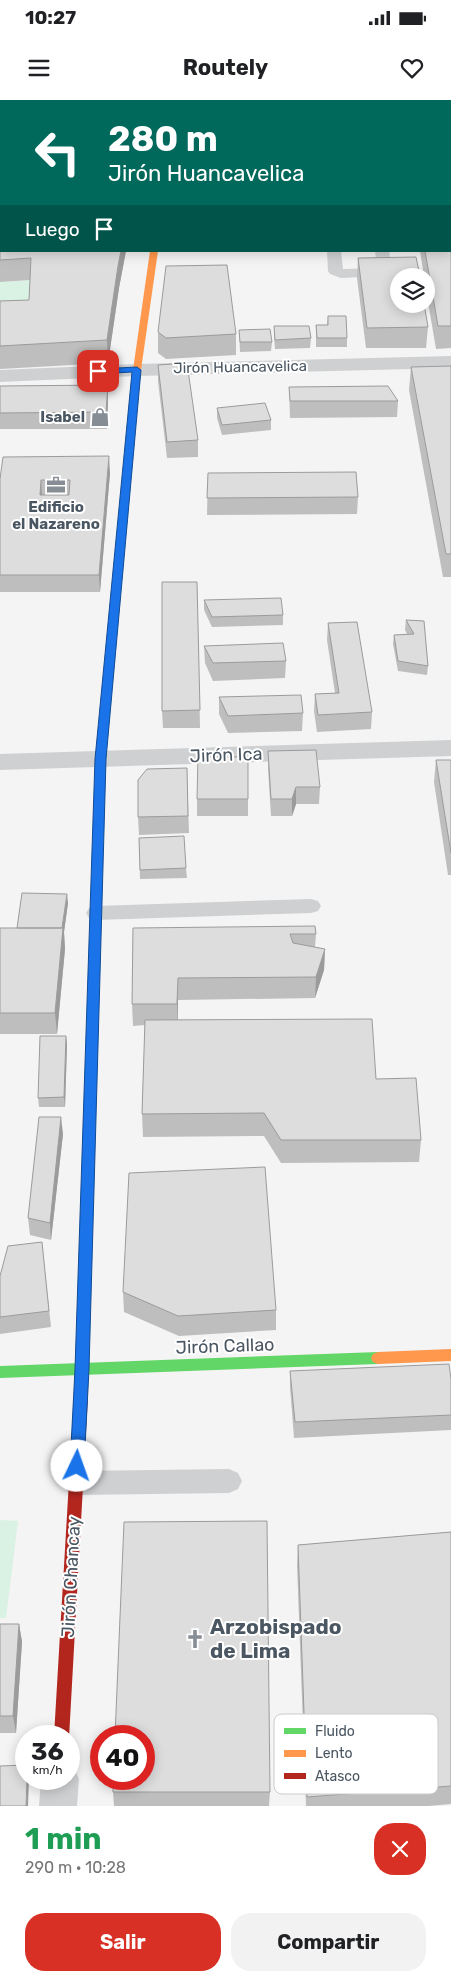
<!DOCTYPE html>
<html lang="es">
<head>
<meta charset="utf-8">
<style>
	:root { --surface:#fff; --page:#f2f2f2; --text:#202124; --muted:#757577; --accent:#d93025 }
	body { margin:0; font-family:Rubik,sans-serif; background:var(--page); color:var(--text); height:100vh; display:flex; flex-direction:column; font-size:19px; white-space:nowrap }
	* { box-sizing:border-box; margin:0 }
	p { font-size:16px; color:var(--muted) }
	.icon { flex:none; width:28px; height:28px; fill:none; stroke:currentColor; stroke-width:2; stroke-linecap:round; stroke-linejoin:round }
	.map { position:relative; height:1706px; overflow:hidden }
	.sheet { display:flex; flex-direction:column; background:var(--surface); flex:1 }
	.sheet>* { flex:none }
	.banner { position:absolute; left:0px; top:0px; width:451px; height:152px; box-shadow:0 2px 12px #0003; background:#00695c; color:#fff; overflow:hidden }
	.buttons { position:absolute; left:390px; top:168px; display:grid; gap:10px }
	.buttons a { display:grid; place-items:center; width:45px; height:45px; border-radius:50%; background:var(--surface); box-shadow:0 2px 12px #0003; font-size:25px }
	.speed { position:absolute; left:15px; top:1625px; display:flex; gap:10px; font-size:25px; font-weight:700; text-align:center }
	.speed>* { display:grid; place-content:center; width:65px; height:65px; border-radius:50%; background:var(--surface); box-shadow:0 2px 12px #0003; line-height:1 }
	.speed small { font-size:12px; font-weight:400 }
	.speed .limit { border:8px solid #d22; background:#fff; color:#111 }
	.pin { position:absolute; display:grid; place-items:center; width:42px; height:42px; color:#fff; margin:-21px; border-radius:10px; box-shadow:0 2px 8px #0006 }
	.me { position:absolute; width:55px; margin:-28px; rotate:3deg; stroke-linejoin:round; filter:drop-shadow(0 0 4px #0008) }
	.turn { display:flex; align-items:center; gap:18px; height:105px; padding:0 25px; font-size:22px }
	.turn .icon { width:65px; height:65px; stroke-width:2.5 }
	.turn b { display:block; font-size:35px; line-height:42px }
	.then { display:flex; align-items:center; height:48px; padding:0 25px; background:#0003; gap:10px; font-size:19px }
	.round { display:grid; place-items:center; flex:none; width:52px; height:52px; border-radius:20px; background:var(--page) }
	.summary { display:flex; align-items:center; justify-content:space-between; height:85px; padding:0 25px }
	h1 { font-size:30px; font-weight:700; line-height:38px; color:#1e9e55 }
	.action { display:flex; gap:10px; margin-top:auto; padding:10px 25px }
	.action a { flex:1; height:58px; border-radius:20px; background:var(--accent); color:#fff; font-size:20px; font-weight:700; line-height:58px; text-align:center }
	.action a+a { background:var(--page); color:var(--text) }
	.status { display:flex; justify-content:space-between; align-items:center; height:35px; padding:0 25px; background:var(--surface); direction:ltr }
	.status svg { height:14px; fill:currentColor }
	header { display:flex; justify-content:space-between; align-items:center; height:65px; padding:0 25px; background:var(--surface); font-size:22px; font-weight:700 }
	.map>svg:first-child { display:block }
	.green { fill:#d9f2e3 }
	.lines { fill:none; stroke-linecap:round; stroke-linejoin:round }
	.lane { fill:#ced0d2; fill-rule:evenodd }
	.street { fill:#ced0d2; fill-rule:evenodd }
	.fast { fill:#63d668; fill-rule:evenodd }
	.slow { fill:#ff974d; fill-rule:evenodd }
	.jam { fill:#b3261e; fill-rule:evenodd }
	.wall { fill:#bebebf }
	.shaded-wall { fill:#9b9b9b }
	.building { fill:#ddddde; stroke:#9b9b9b; fill-rule:evenodd }
	.route { fill:#1a73e8; stroke:#114b97 }
	.labels { text-anchor:middle; stroke-width:4; stroke-linejoin:round; paint-order:stroke }
	.far-street-label { font-size:15px; fill:#4a5661; stroke:#fff }
	.far-poi-label { font-size:15px; font-weight:bold; fill:#4a5661; stroke:#fff; text-anchor:end }
	.street-label { font-size:18px; fill:#4a5661; stroke:#fff }
	.near-poi-label { font-size:21px; font-weight:bold; fill:#4a5661; stroke:#fff; text-anchor:start }
	.key { fill:#fff; stroke:#c9ccd0; stroke-width:1 }
	.key-label { font-size:14px; fill:#4a5661 }
</style>
</head>
<body>
<div class="status"><b>10:27</b><svg viewBox="0 0 49 12"><path d="M0 12V9h3v3zM5 12V6h3v6zM10 12V3h3v9zM15 12V0h3v12zM26 1h20v11H26zM47 4h2v5h-2z"/></svg></div>
<header><svg class="icon" aria-label="menu" viewBox="0 0 24 24"><path d="M4 6h16M4 12h16M4 18h16"/></svg>Routely<svg class="icon" aria-label="heart" viewBox="0 0 24 24"><path d="M12 20l-8-8c-3-5 5-10 8-4 3-6 11-1 8 4z"/></svg></header>
<div class="map">
<svg width="451" height="1706" viewBox="0 0 451 1706">
	<rect width="100%" height="100%" fill="#f4f4f4"/>
	<path class="green" d="M33 180 31 222 0 223V182Z
		M0 1420 18 1421 6 1518H0Z"/>
	<g class="lines">
		<path class="lane" d="M0 21H1V29H0Z
			M327 151H341L343 169 377 168 375 151H389L392 169 387 175 382 176 341 178 330 174 328 171Z
			M311 799 318 801 321 806 318 811 311 813 96 820 89 818 86 813 89 808 96 806Z
			M229 1369 238 1373 242 1381 238 1389 229 1393 76 1395 67 1391 63 1383 67 1375 76 1371Z"/>
		<path class="street" d="M167 0H183V1H167Z
			M451 256V268L137 276 0 282V270L137 264Z
			M451 640V656L0 670V654Z
			M69 1664 73 1666 79 1679 77 1706H39L41 1679H69Z"/>
		<path class="fast" d="M130 340 134 343 106 659 102 778 97 782 92 778 96 659 126 343Z
			M378 1252 383 1254 385 1258 383 1262 378 1264 0 1278V1266Z"/>
		<path class="slow" d="M150 151H158L141 270 134 343 130 346 126 343 133 270Z
			M88 1065 92 1066 94 1070 88 1296 86 1300 81 1302 76 1300 74 1296 82 1070 84 1066Z
			M451 1249V1261L378 1264 373 1262 371 1258 373 1254 378 1252Z"/>
		<path class="jam" d="M97 774 102 778 94 1070 92 1074 88 1075 84 1074 82 1070 92 778Z
			M81 1290 86 1292 88 1296 69 1638V1636H54L74 1296 76 1292Z"/>
	</g>
	<path class="wall" d="M0 0H47V1H1V14H0Z
		M86 0H108V1H86Z
		M116 0H149V1H117Z
		M197 0H283V1H197Z
		M289 0H309V1H289Z
		M340 0H364V1H341Z
		M370 0H401L383 1H370Z
		M451 17V248L436 249 426 190V176H424L420 151H450Z
		M0 33H1V99H0Z
		M0 121 1 151H126L119 188 108 263 0 269V201L29 200 30 180 0 182Z
		M358 158 428 227 426 248H366L357 178Z
		M328 216 347 238V247H316V225H327Z
		M274 226 311 238 310 248 275 249 274 236Z
		M239 230 272 242 271 251 240 252Z
		M158 232 236 234V255L166 259 158 253Z
		M158 265 198 340V357L167 358 158 281Z
		M451 266V477H443L409 290 411 267Z
		M108 285V302L107 329H0V286Z
		M289 287 398 301 397 317 290 318Z
		M217 308 271 320V330L222 335 217 318Z
		M110 373 100 492H0V379Z
		M208 373 358 397 357 414 207 415Z
		M197 482 200 628H163L162 611Z
		M204 500 283 515V525L212 527 204 510Z
		M406 520 424 521 428 566 427 575 398 571 393 544 394 535 407 534 405 530Z
		M328 523 372 612 371 629 317 632 314 611 315 594 335 593 327 540Z
		M204 546 286 561 285 578 213 581 205 563Z
		M219 597 303 613 302 631 228 633 219 614Z
		M268 651 320 687 319 704H296L292 716H271L268 668Z
		M248 657V716H197V699Z
		M436 660H451V775H448L434 682Z
		M187 668 189 733 139 735 138 717Z
		M139 738 186 768 187 778 140 779Z
		M68 803 64 832 65 849 57 934H0V828H17Z
		M133 828 316 834 315 847 325 849 324 870 315 898 178 900V920L376 979 421 1040 419 1062 281 1063 264 1036 143 1037 142 1014 145 925 133 926 132 904Z
		M66 936 67 945 65 1007H39L38 998Z
		M63 1034 51 1140 30 1135 28 1118Z
		M42 1142 51 1227 0 1234V1176Z
		M123 1192 276 1210V1230L179 1236 124 1212Z
		M290 1271 451 1279V1330L294 1338 290 1287Z
		M451 1432V1704L429 1706H306L297 1465 298 1445Z
		M0 1524H19L22 1542 16 1633H0Z
		M113 1692H270L269 1706H114Z"/>
	<path class="shaded-wall" d="M154 0H169V1H155Z
		M121 151H126L119 188 108 263 107 240 118 166Z
		M108 285V302L107 329 106 312Z
		M109 356 110 373 100 492 99 475Z
		M41 380 42 396 40 395Z
		M296 687V704L292 716V699Z
		M67 794 68 803 64 832 65 849 57 934 55 913 62 829Z
		M325 849 324 870 315 898 316 877Z
		M178 878V925L177 904Z
		M66 936 67 945 65 1007 64 997Z
		M61 1017 63 1034 51 1140 50 1123Z
		M19 1524 22 1542 16 1633 13 1616Z
		M27 1679H29L28 1706H26Z"/>
	<path class="building" d="M54 0H75V1H54Z
		M450 17H451V226H438L425 151H450Z
		M0 33H1V78H0Z
		M0 121H1V151H121L118 166 107 240 0 246V201L29 200 31 158 0 160Z
		M416 157 420 176H399V204H424L428 227 367 228 358 158Z
		M227 165 236 234 166 238 158 232 166 166Z
		M328 216H346L347 238H317L316 225H328Z
		M274 226H309L311 238 275 240Z
		M270 229 272 242H240L239 230Z
		M187 263 198 340 167 342 158 265Z
		M451 266V454H446L411 267Z
		M108 285 106 312 0 313V286Z
		M388 286 398 301H290L289 287Z
		M265 303 271 320 222 325 217 308Z
		M109 356 99 475H0V379L3 357ZM41 380H70L69 395H40Z
		M356 372 358 397 207 398 208 373Z
		M162 482H197L200 610 162 611Z
		M281 498 283 515 212 517 204 500Z
		M406 520 424 521 428 566 398 561 394 535 414 534Z
		M357 522 372 612 318 615 315 594 339 593 328 523Z
		M283 543 286 561 213 563 204 546Z
		M301 595 303 613 228 616 219 597Z
		M316 650 320 687H296L292 699H271L268 651Z
		M198 657H248V699H197Z
		M436 660H451V753Z
		M187 668 188 716 138 717V680L147 669Z
		M184 736 186 768 140 770 139 738Z
		M22 793 67 794 62 828H17Z
		M315 826 316 834H290L293 843 325 849 316 877 178 878 177 904H132L133 828Z
		M0 828H63L55 913H0Z
		M372 919 376 979 416 978 421 1040H281L264 1013 142 1014 145 920Z
		M40 936H66L64 997 38 998Z
		M39 1017H61L50 1123 28 1118Z
		M265 1067 276 1210 178 1216 123 1192 129 1073Z
		M42 1142 49 1211 0 1217V1176L8 1146Z
		M449 1264 451 1279V1315L295 1322 290 1271Z
		M267 1421 270 1692H113V1679H144V1636H115L124 1422Z
		M451 1432V1686L307 1697 298 1445Z
		M0 1524H19L13 1616H0Z
		M26 1665V1679H27L26 1706H0V1666Z"/>
	<path class="route" d="M137 267 141 270 106 659 89 1269 84 1366 82 1371 77 1373 72 1371 70 1366 75 1269 95 659 132 272 98 274 94 271 98 269Z"/>
	<defs>
		<g id="shop-bare" transform="scale(1.5)"><path d="M-5-2.5h2.3a2.7 3.5 0 0 1 5.4 0H5L5.5 6h-11ZM-1.5-2.5h3a1.5 2.3 0 0 0-3 0Z" fill="#868d94" stroke="#fff" stroke-width="2.5" paint-order="stroke"/></g>
		<g id="office-bare" transform="scale(1.5)"><path d="M-6-3h4V-5.5h4V-3h4V5H-6ZM-1-4.5V-3h2v-1.5ZM-6 0V1H6V0Z" fill="#868d94" stroke="#fff" stroke-width="2.5" paint-order="stroke"/></g>
		<g id="church-bare" transform="scale(1.5)"><path d="M-1.2-6h2.4v3.5h3.3v2.4h-3.3V6h-2.4V-.1h-3.3v-2.4h3.3Z" fill="#868d94" stroke="#fff" stroke-width="2.5" paint-order="stroke"/></g>
	</defs>
	<g fill-rule="evenodd">
		<use href="#shop-bare" x="100" y="317"/>
		<use href="#office-bare" x="56" y="385"/>
		<use href="#church-bare" x="195" y="1539"/>
	</g>
	<g class="labels">
		<g class="far-street-label">
			<text transform="translate(240 267) rotate(-1)" y="5">Jirón Huancavelica</text>
		</g>
		<g class="far-poi-label">
			<text x="85" y="322">Isabel</text>
			<text x="56" y="412" text-anchor="middle">Edificio<tspan x="56" dy="17">el Nazareno</tspan></text>
		</g>
		<g class="street-label">
			<text transform="translate(226 655) rotate(-2)" y="6">Jirón Ica</text>
			<text transform="translate(225 1246) rotate(-2)" y="6">Jirón Callao</text>
			<text transform="translate(71 1477) rotate(-87)" y="6">Jirón Chancay</text>
		</g>
		<g class="near-poi-label">
			<text x="210" y="1534">Arzobispado<tspan x="210" dy="24">de Lima</tspan></text>
		</g>
	</g>
	<rect x="274" y="1614" width="164" height="80" rx="8" class="key"/>
	<rect x="284" y="1628" width="22" height="6" fill="#63d668"/>
	<rect x="284" y="1650" width="22" height="7" fill="#ff974d"/>
	<rect x="284" y="1673" width="22" height="6" fill="#b3261e"/>
	<g class="key-label">
		<text x="315" y="1636">Fluido</text>
		<text x="315" y="1658">Lento</text>
		<text x="315" y="1681">Atasco</text>
	</g>
</svg>
<div class="buttons">
<a><svg class="icon" aria-label="layers" viewBox="0 0 24 24"><path d="M12 4l9 5-9 5-9-5zM3 14l9 5 9-5"/></svg></a>
</div>
<div class="speed"><div>36<small>km/h</small></div><div class="limit">40</div></div>
<div class="pin" style="left:98px;top:271px;background:#d93025"><svg class="icon" aria-label="arrive" viewBox="0 0 24 24"><path d="M6 21V4h12l-3 4 3 4H6"/></svg></div>
<svg class="me" style="left:77px;top:1366px" viewBox="-20 -20 40 40"><circle r="19" fill="#fff"/><path d="M0-13L10 11 0 6-10 11z" fill="#1a73e8"/></svg>
<div class="banner">
<div class="turn"><svg class="icon" aria-label="left" viewBox="0 0 24 24"><path d="M17 20v-9H6M10 6l-5 5 5 5"/></svg><div><b>280 m</b>Jirón Huancavelica</div></div>
<div class="then">Luego<svg class="icon" aria-label="arrive" viewBox="0 0 24 24"><path d="M6 21V4h12l-3 4 3 4H6"/></svg></div>
</div>
</div>
<section class="sheet">
<div class="summary"><div><h1>1 min</h1><p>290 m · 10:28</p></div><a class="round" style="background:#d93025;color:#fff"><svg class="icon" aria-label="close" viewBox="0 0 24 24"><path d="M6 6l12 12M18 6L6 18"/></svg></a></div>
<div class="action"><a>Salir</a><a>Compartir</a></div>
</section>
</body>
</html>
